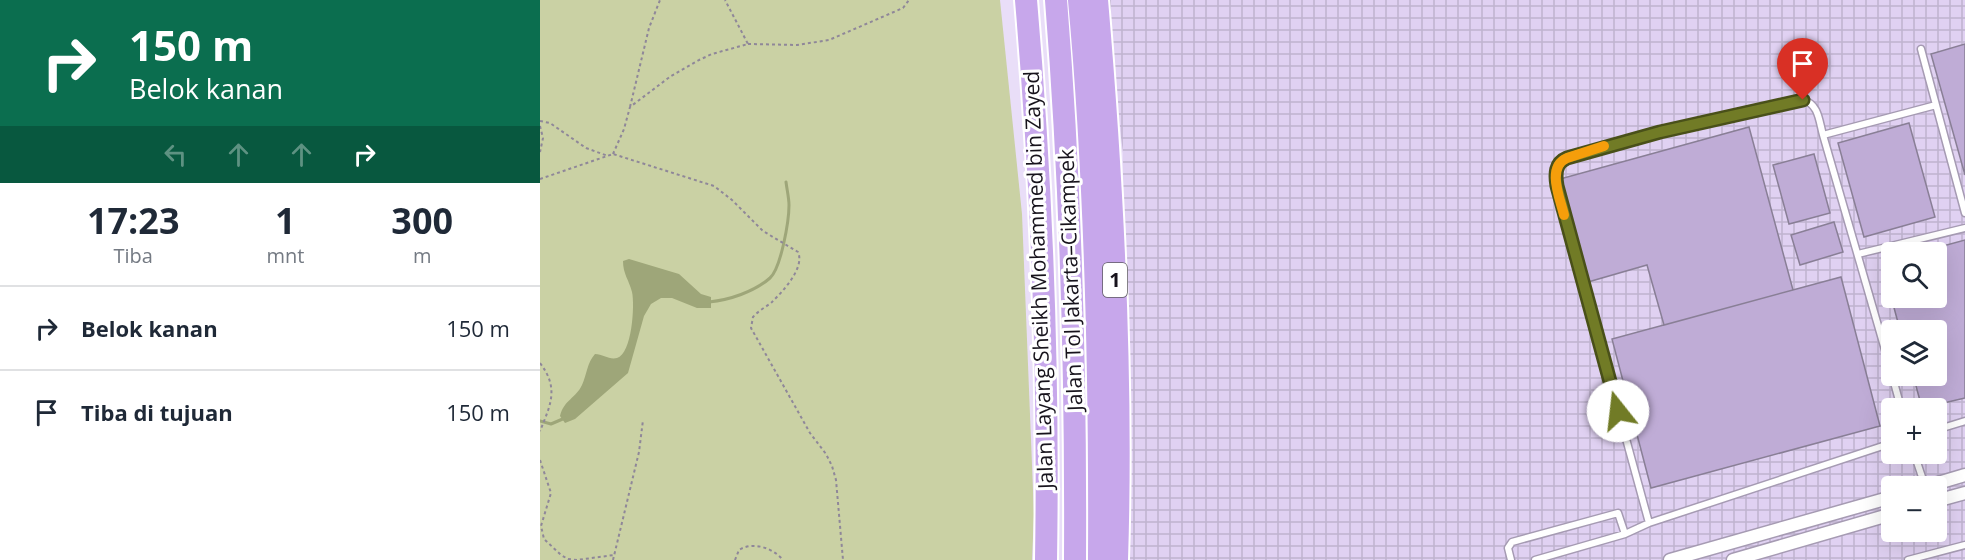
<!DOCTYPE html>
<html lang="id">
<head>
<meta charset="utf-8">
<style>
	:root { --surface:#fff; --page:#f2f2f3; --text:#1f2937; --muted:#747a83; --line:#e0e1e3 }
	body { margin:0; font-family:"Open Sans",sans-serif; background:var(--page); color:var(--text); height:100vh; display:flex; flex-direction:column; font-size:22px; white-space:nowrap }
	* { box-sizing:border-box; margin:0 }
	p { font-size:20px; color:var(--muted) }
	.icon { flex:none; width:33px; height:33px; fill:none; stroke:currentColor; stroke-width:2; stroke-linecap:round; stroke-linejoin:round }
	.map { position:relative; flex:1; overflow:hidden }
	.sheet { display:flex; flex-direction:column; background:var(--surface); width:540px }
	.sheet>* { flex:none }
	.guide { background:#0b6e4f; color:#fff; overflow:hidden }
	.controls { position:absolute; left:1341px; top:242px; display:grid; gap:12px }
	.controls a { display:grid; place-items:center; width:66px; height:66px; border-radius:6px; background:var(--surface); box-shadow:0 6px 24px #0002; font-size:30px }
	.pin { position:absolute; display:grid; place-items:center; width:51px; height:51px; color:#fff; margin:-62px -26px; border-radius:50% 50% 50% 0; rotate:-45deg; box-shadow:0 0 6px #0007 }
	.pin .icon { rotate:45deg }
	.me { position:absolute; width:66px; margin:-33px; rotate:344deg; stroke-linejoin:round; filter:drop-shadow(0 0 4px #0008) }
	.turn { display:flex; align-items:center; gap:21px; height:126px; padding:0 30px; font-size:27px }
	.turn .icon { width:78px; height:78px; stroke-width:2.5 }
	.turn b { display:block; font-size:42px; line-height:51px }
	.lanes { display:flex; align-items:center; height:57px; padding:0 30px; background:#0003; justify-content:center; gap:30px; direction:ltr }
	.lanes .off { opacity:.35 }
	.eta { display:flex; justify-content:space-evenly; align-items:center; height:102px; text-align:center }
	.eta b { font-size:36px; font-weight:700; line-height:42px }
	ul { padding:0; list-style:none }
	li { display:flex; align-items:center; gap:18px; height:84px; padding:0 30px; border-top:2px solid var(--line) }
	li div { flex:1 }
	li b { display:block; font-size:22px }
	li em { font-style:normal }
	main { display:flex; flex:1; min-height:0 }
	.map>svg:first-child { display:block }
	.industrial { fill:url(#industrial-grid); fill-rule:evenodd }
	.green { fill:#cad1a4 }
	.water { fill:#9ea679 }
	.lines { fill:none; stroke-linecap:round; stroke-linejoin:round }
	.stream { stroke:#9ea679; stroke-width:3 }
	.building { fill:#bfacd6; stroke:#897f96; stroke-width:1.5 }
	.lane-casing { stroke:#a69bb3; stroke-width:9 }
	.street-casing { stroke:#a69bb3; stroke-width:15 }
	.highway-casing { stroke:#fff; stroke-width:26 }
	.path { stroke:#8f8799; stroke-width:2; stroke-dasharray:3 3; stroke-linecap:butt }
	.lane { stroke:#fff; stroke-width:6 }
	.street { stroke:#fff; stroke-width:12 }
	.highway { stroke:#c7a7eb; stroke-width:22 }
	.route-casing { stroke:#495019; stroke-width:15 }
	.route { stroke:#717b26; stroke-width:10 }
	.slow { stroke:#f59e0b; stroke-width:10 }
	.labels { text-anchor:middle; stroke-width:6; stroke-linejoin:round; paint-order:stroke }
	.shield { fill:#fff; stroke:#5d5a60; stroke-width:1.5 }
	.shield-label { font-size:20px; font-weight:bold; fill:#17131c }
	.street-label { font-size:21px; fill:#17131c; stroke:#fff }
</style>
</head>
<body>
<main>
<section class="sheet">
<div class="guide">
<div class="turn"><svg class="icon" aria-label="right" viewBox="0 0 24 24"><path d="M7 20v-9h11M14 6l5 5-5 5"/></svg><div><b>150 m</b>Belok kanan</div></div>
<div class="lanes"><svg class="icon off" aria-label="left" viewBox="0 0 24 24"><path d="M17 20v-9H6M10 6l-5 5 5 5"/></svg><svg class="icon off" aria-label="ahead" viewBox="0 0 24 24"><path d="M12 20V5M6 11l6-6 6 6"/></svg><svg class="icon off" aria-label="ahead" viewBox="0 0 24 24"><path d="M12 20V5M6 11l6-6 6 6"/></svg><svg class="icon" aria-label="right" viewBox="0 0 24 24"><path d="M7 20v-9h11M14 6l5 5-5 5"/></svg></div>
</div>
<div class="eta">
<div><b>17:23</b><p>Tiba</p></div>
<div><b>1</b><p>mnt</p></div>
<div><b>300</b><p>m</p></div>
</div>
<ul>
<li><svg class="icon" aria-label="right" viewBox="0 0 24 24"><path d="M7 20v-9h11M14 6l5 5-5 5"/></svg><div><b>Belok kanan</b></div><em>150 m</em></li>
<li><svg class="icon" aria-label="arrive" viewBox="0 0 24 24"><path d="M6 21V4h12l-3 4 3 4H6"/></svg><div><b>Tiba di tujuan</b></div><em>150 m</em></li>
</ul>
</section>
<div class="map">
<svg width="1425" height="560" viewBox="0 0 1425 560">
	<defs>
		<pattern id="industrial-grid" width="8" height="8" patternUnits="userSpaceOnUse" patternTransform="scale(1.5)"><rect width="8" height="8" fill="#e0d1f2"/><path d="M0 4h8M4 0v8" fill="none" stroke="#bfb3cf"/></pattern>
	</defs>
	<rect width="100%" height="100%" fill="#e9def8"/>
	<path class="industrial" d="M564 0H1425V560H583V153ZM1352 252H1396V297H1352ZM1352 330H1396V375H1352ZM1352 408H1396V453H1352ZM1352 486H1396V531H1352Z"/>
	<path class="green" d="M0 0H460L482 214 494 515 492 560H0Z"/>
	<path class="water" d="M89 259 139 274 161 294 171 297V308H157L132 298H121L111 304 104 316 88 373 35 419 25 423 20 416C24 400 36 398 42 385 47 374 47 363 55 354 63 354 69 360 77 358 92 354 95 305 92 292 89 280 83 274 83 261Z"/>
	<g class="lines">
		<path class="stream" d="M169 302C189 300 214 292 230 278 241 268 249 221 249 205 249 198 247 190 246 182
			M0 421 11 424 25 418"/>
	</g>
	<path class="building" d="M1425 44V175L1391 54Z
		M1369 123 1395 217 1324 237 1298 143Z
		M1209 127 1253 290 1124 325 1107 265 1048 282 1020 179Z
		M1274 154 1290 213 1249 224 1233 165Z
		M1294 222 1303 252 1260 265 1251 235Z
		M1425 240V398L1382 408 1373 375H1396V330H1360L1342 263 1352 261V297H1396V252H1381Z
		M1301 277 1340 426 1111 488 1072 339Z"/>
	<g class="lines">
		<g class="lane-casing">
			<path id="lane" d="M1381 49 1425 213
				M1283 135C1279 121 1279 104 1263 100L1120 131 1027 157C1015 163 1015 174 1017 186L1109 523 1352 443
				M1318 254 1425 228
				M1352 374 1283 135 1396 105
				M1352 375 1361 408
				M1396 430 1425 421
				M1374 453 1385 486
				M971 560 968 548 972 542 1078 513 1085 534
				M995 560 1085 534 1109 523
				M1368 560 1425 545"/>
		</g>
		<g class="street-casing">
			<path id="street" d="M1388 486 1425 475
				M1396 501 1425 493
				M1130 560 1352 497
				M1193 560 1352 514"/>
		</g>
		<g class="highway-casing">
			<path id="highway" d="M486 0C502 186 509 373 506 560
				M516 0C531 187 536 373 535 560
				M539 0C556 186 560 373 559 560
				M557 0C573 186 583 374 577 560"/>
		</g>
		<path class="path" d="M208 44 257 45 289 40 363 8 369 0
			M90 107 109 28 120 0
			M0 121 10 123 46 148 68 156
			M0 126 3 138 0 152
			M73 154 84 129 90 107 131 76 159 60 172 54 208 44 185 0
			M0 179 73 154 174 186 192 200 223 231 258 252C265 268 243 291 232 302 226 307 218 311 213 317L211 328 270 433 286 454 292 466 296 480 303 560
			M0 363C19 388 11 404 0 431
			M0 460 11 493 1 526 4 539 21 555 28 559 37 560 74 555
			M73 560 99 452 103 420
			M195 560 199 550C213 541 233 548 243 560"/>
		<use href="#lane" class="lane"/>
		<use href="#street" class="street"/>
		<use href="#highway" class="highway"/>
	</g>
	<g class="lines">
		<g class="route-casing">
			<path id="route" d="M1078 411 1017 186C1015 174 1015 163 1027 158L1120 132 1263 100"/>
		</g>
		<use href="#route" class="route"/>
		<path class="slow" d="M1024 215C1020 198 1006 167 1027 158L1064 146"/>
	</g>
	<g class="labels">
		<rect class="shield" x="563" y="263" width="24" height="34" rx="4.5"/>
		<g class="shield-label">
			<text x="575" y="287">1</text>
		</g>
		<g class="street-label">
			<text transform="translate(499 280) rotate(-92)" y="7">Jalan Layang Sheikh Mohammed bin Zayed</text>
			<text transform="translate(531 280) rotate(-92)" y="7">Jalan Tol Jakarta–Cikampek</text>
		</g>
	</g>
</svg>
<div class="controls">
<a><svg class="icon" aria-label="search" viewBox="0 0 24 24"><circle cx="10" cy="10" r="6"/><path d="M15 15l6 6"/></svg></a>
<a><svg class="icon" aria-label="layers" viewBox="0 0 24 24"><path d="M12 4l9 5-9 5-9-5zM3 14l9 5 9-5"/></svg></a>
<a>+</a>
<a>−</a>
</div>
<div class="pin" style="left:1263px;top:100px;background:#d93025"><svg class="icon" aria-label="arrive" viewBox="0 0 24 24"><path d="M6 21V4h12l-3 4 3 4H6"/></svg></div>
<svg class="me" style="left:1078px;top:411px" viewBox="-20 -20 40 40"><circle r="19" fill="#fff"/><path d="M0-13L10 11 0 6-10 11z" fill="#717b26"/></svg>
</div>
</main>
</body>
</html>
